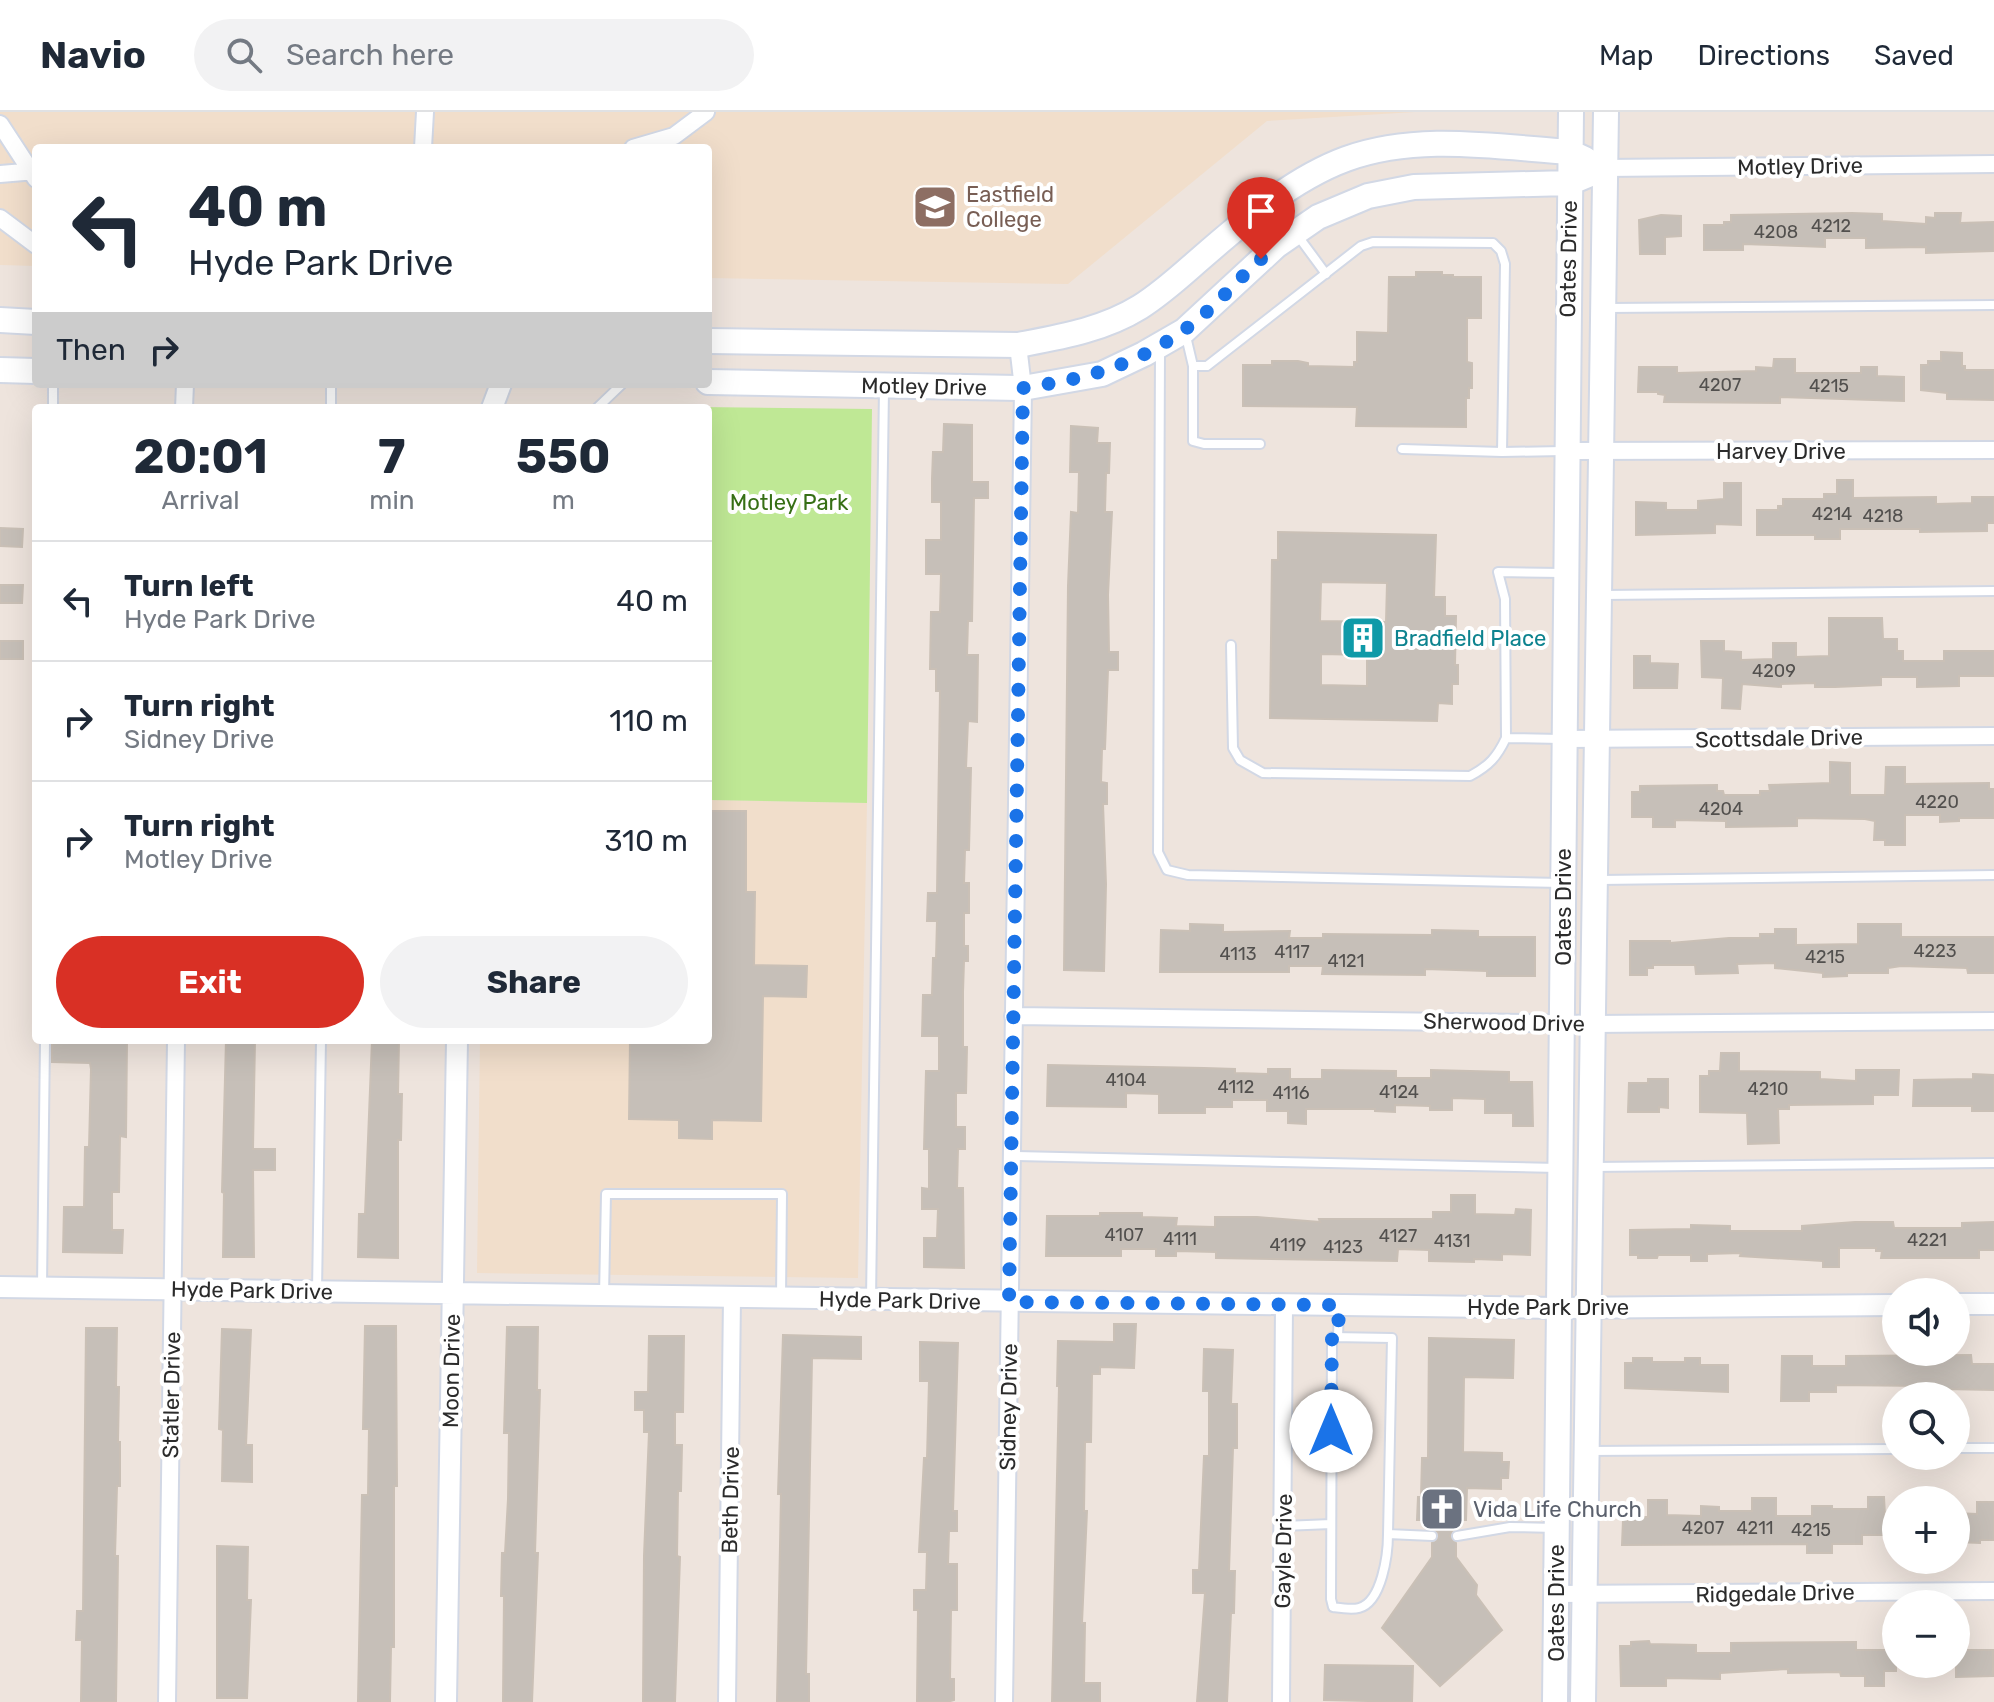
<!DOCTYPE html>
<html lang="en">
<head>
<meta charset="utf-8">
<style>
	:root { --surface:#fff; --page:#f2f2f3; --text:#1f2937; --muted:#747a83; --line:#e0e1e3; --accent:#d93025 }
	body { margin:0; font-family:Rubik,sans-serif; background:var(--page); color:var(--text); height:100vh; display:flex; flex-direction:column; font-size:30px; white-space:nowrap }
	* { box-sizing:border-box; margin:0 }
	p { font-size:26px; color:var(--muted) }
	.icon { flex:none; width:44px; height:44px; fill:none; stroke:currentColor; stroke-width:2; stroke-linecap:round; stroke-linejoin:round }
	.map { position:relative; flex:1; overflow:hidden }
	.drawer { position:absolute; left:32px; top:292px; width:680px; height:640px; display:flex; flex-direction:column; background:var(--surface); border-radius:8px; box-shadow:0 8px 32px #0002 }
	.drawer>* { flex:none }
	.guide { position:absolute; left:32px; top:32px; width:680px; height:244px; border-radius:8px; box-shadow:0 8px 32px #0002; background:#fff; color:var(--text); overflow:hidden }
	.controls { position:absolute; left:1882px; top:1166px; display:grid; gap:16px }
	.controls a { display:grid; place-items:center; width:88px; height:88px; border-radius:50%; background:var(--surface); box-shadow:0 8px 32px #0002; font-size:40px }
	.pin { position:absolute; display:grid; place-items:center; width:68px; height:68px; color:#fff; margin:-82px -34px; border-radius:50% 50% 50% 0; rotate:-45deg; box-shadow:0 0 8px #0007 }
	.pin .icon { rotate:45deg }
	.me { position:absolute; width:88px; margin:-44px; rotate:0deg; stroke-linejoin:round; filter:drop-shadow(0 0 6px #0008) }
	.turn { display:flex; align-items:center; gap:28px; height:168px; padding:0 24px; font-size:36px }
	.turn .icon { width:104px; height:104px; stroke-width:2.5 }
	.turn b { display:block; font-size:56px; line-height:68px }
	.then { display:flex; align-items:center; height:76px; padding:0 24px; background:#0003; gap:16px; font-size:30px }
	.eta { display:flex; justify-content:space-evenly; align-items:center; height:136px; text-align:center }
	.eta b { font-size:48px; font-weight:700; line-height:56px }
	.cta { display:flex; gap:16px; margin-top:auto; padding:16px 24px }
	.cta a { flex:1; height:92px; border-radius:48px; background:var(--accent); color:#fff; font-size:32px; font-weight:700; line-height:92px; text-align:center }
	.cta a+a { background:var(--page); color:var(--text) }
	ul { padding:0; list-style:none }
	li { display:flex; align-items:center; gap:24px; height:120px; padding:0 24px; border-top:2px solid var(--line) }
	li div { flex:1 }
	li b { display:block; font-size:30px }
	li em { font-style:normal }
	header { display:flex; align-items:center; gap:48px; box-sizing:border-box; height:112px; padding:0 40px; background:var(--surface); border-bottom:2px solid var(--line) }
	header strong { font-size:38px }
	nav { display:flex; gap:44px; margin-inline-start:auto; font-size:28px }
	.search { width:560px; height:72px; background:var(--page); display:flex; align-items:center; gap:20px; box-sizing:border-box; padding:0 28px; border-radius:44px; color:var(--muted); font-size:30px }
	.map>svg:first-child { display:block }
	.education { fill:#f1decb }
	.green { fill:#bfe895 }
	.building { fill:#c6bfb8; stroke:#cac0b6; stroke-width:2; fill-rule:evenodd }
	.lines { fill:none; stroke-linecap:round; stroke-linejoin:round }
	.service-casing { stroke:#d2d8e5; stroke-width:12 }
	.minor-casing { stroke:#d2d8e5; stroke-width:20 }
	.tertiary-casing { stroke:#d2d8e5; stroke-width:24 }
	.secondary-casing { stroke:#d2d8e5; stroke-width:28 }
	.service { stroke:#fff; stroke-width:8 }
	.minor { stroke:#fff; stroke-width:16 }
	.tertiary { stroke:#fff; stroke-width:20 }
	.secondary { stroke:#fff; stroke-width:24 }
	.route { stroke:#1a73e8; stroke-width:14; stroke-dasharray:0 25.2 }
	.labels { text-anchor:middle; stroke-width:8; stroke-linejoin:round; paint-order:stroke }
	.number-label { font-size:18px; fill:#52504e }
	.street-label { font-size:22px; fill:#2b2b2b; stroke:#fff }
	.education-label { font-size:22px; fill:#785e54; stroke:#fff; text-anchor:start }
	.park-label { font-size:22px; fill:#366f15; stroke:#fff }
	.culture-label { font-size:22px; fill:#0d838f; stroke:#fff; text-anchor:start }
	.worship-label { font-size:22px; fill:#5b616d; stroke:#fff; text-anchor:start }
</style>
</head>
<body>
<header>
<strong>Navio</strong>
<div class="search"><svg class="icon" aria-label="search" viewBox="0 0 24 24"><circle cx="10" cy="10" r="6"/><path d="M15 15l6 6"/></svg>Search here</div>
<nav><a>Map</a><a>Directions</a><a>Saved</a></nav>
</header>
<div class="map">
<svg width="1994" height="1590" viewBox="0 0 1994 1590">
	<rect width="100%" height="100%" fill="#eee4dd"/>
	<path class="education" d="M0 0H1415L1267 9 1068 172 708 166V36H36V154L0 153Z
		M708 688 867 691 858 1166 477 1161 480 928H708Z"/>
	<path class="green" d="M526 293 872 297 867 691 708 688V296H525Z"/>
	<path class="building" d="M1852 101 1882 102V109L1926 112V105L1935 106V101H1961L1960 111 1994 110V139L1926 141V135L1866 136V126H1825V135L1743 132V138H1704V113H1724V110H1731V103Z
		M1661 103 1681 104V124L1665 125V142H1640L1639 108Z
		M1416 160H1442V163H1453V165H1481V206H1467V250L1472 251V276H1469V286H1466V315L1356 314 1357 295 1243 294V253H1272V249H1298L1308 251V254L1354 255V250H1357V220L1388 221 1389 165H1416Z
		M1941 240 1962 241V254H1965V258H1994V288L1947 287V281L1921 278V253H1928V249H1941Z
		M1774 247H1795V261H1861V255H1877V264L1904 265V289L1780 285V291L1664 290 1665 283 1658 282V280H1638L1639 255H1677V261L1756 259V255L1773 256Z
		M944 312 972 313V370H988V386H974L972 509H968L967 543H978L977 610 968 609 966 656H971L969 738H965L964 771H969V801H964V834H968V849H964L963 880V935H967L966 981H956V1015H965V1037H958L957 1076H963L964 1156 924 1155V1126H937L938 1097H922V1076L929 1077V1037H924L926 959H939V924H922L923 883H932L933 846H936L937 809H927L928 781H937L940 579H936V557H930L931 500H940L941 462H926V428H941V390H932V367L933 340H943Z
		M1071 314 1098 316 1097 331H1110L1109 361H1106L1105 400H1112L1108 483 1109 540H1118V558H1108L1105 637H1102L1101 670 1107 671V692H1103L1106 772 1104 859 1064 858 1068 474 1071 400 1078 401 1079 360H1070Z
		M1837 368H1853V386L1936 385V392L1972 391V385H1994V411H1987V419L1920 420V417H1840V427H1815V423H1757V398H1778V394H1783V387H1824V382H1837Z
		M1724 371H1741V413L1715 412V421L1636 423V390L1666 391V398H1698V389L1724 387Z
		M0 416 23 417 22 435 0 434Z
		M1278 420 1436 423 1434 485H1445V504H1456L1455 553H1458V572H1452V592L1438 591 1437 609 1270 606 1272 448H1278ZM1321 470 1387 471 1386 510 1320 509ZM1321 542 1367 543V574L1321 573Z
		M0 473H23L22 491H0Z
		M1829 506H1882L1883 527H1897V539H1903V549H1944V539H1994V564H1959V574L1917 575V565H1881V573L1835 575H1815V571L1781 572V575L1742 572 1740 597 1722 596 1723 566 1702 565 1701 529H1724V539L1741 540V548L1773 547V531H1796V545L1829 544Z
		M0 529H23V547H0Z
		M1634 544H1650V551L1678 552 1677 576H1634Z
		M1830 650 1850 651V683H1885L1886 655H1905V672L1989 671V677H1994V706H1959V709L1940 710V703H1905V733H1885V728H1874L1875 709 1865 707 1797 706V714L1726 715V709L1675 708V715H1653V705H1632V680H1640V674L1717 673V679H1723L1724 683H1760V679H1770L1769 673 1830 671Z
		M708 699H746V780H755L754 853 807 854 806 885 763 884 761 1009 712 1008V1027L679 1026V1008L629 1007 630 928H708Z
		M1190 812 1223 813V820L1290 819 1289 826H1323V822L1432 823V818L1478 819V825H1535V864H1487V859L1425 857V863L1322 862 1323 854H1289V860H1160L1161 818 1190 819Z
		M1858 812H1901V825H1994V861H1968L1967 856 1901 854 1888 856V861H1847V864L1823 865V861L1775 856V851L1737 852 1738 861 1696 862 1695 853H1653V856H1647V863H1630V829H1670V831L1729 826H1760V822H1775V817H1796V833L1858 832Z
		M52 928 127 929 126 1025 120 1024 119 1080H112V1118H123L122 1141 63 1140 64 1095H84L85 1035H89L91 957 90 951 52 950Z
		M226 928H255L253 1037H275V1058H253L254 1145H223L224 1081 222 1080Z
		M372 928H399L398 982H402L401 1028H398V1146L358 1145 359 1102H365Z
		M1721 941H1739V959L1820 960V967L1856 969V958H1899L1898 983H1873V992L1789 993V997H1778L1779 1031 1748 1032 1747 1001 1700 1000V964H1709V959H1720Z
		M1048 953 1204 956 1235 957V961L1268 962V957H1290V967H1322V958L1396 959V966H1431V958L1509 960V970H1532L1533 1014H1513V1001H1485V987L1452 986V998H1430V994L1395 993V1000L1375 999V997H1306V1012L1288 1011V999H1267V988H1232V995H1205V1001H1159V982L1126 981V995L1047 994Z
		M1973 962 1994 963V999H1972V994H1913L1914 968 1973 967Z
		M1648 967H1668V996L1659 995V1000H1628L1629 971H1648Z
		M1451 1083H1475V1102L1515 1103 1516 1097 1531 1098 1530 1143 1502 1142V1148L1474 1147V1150L1429 1149V1138L1398 1137 1397 1149 1216 1146V1140L1176 1139V1144H1156V1137H1121V1144H1046L1047 1104H1100V1101H1142V1105L1177 1106 1176 1114 1215 1115V1105H1257L1320 1110 1319 1107H1433V1100H1451Z
		M1855 1110H1893L1894 1116H1962V1111L1994 1110V1138H1979V1146H1881L1882 1139H1876V1136H1839V1155H1823V1149L1740 1144 1741 1141 1707 1142V1149H1691V1143H1658L1657 1146H1638V1143H1630V1118L1691 1117V1113L1730 1114V1119H1802V1114Z
		M1114 1212H1136L1134 1256 1100 1255V1262H1092L1091 1330H1085L1084 1399H1087L1082 1511H1085L1084 1571H1100V1590H1052L1059 1274H1057L1058 1229 1114 1230Z
		M365 1214H396L397 1374H394V1535H391L390 1589H358L362 1383H368L369 1317H363Z
		M507 1215H538L537 1278H540L535 1441H538L532 1590H503L504 1484H501L502 1441H505L508 1387 509 1321H504Z
		M86 1216H117L116 1275H119L118 1330H120V1374H117L115 1444H118L116 1590H81L82 1528H76L77 1499H83Z
		M222 1217 251 1218 246 1333H252V1370L222 1369 223 1318 219 1317Z
		M783 1223 861 1225V1247L812 1246 806 1562H809V1590H777L781 1382H778Z
		M649 1224H684L683 1300H675V1333H682L681 1379H678L677 1444 680 1445 675 1590H643L644 1444 649 1320H644V1298H635V1280H648Z
		M1429 1226 1514 1228 1513 1266 1464 1265 1463 1340 1502 1341V1350H1509L1508 1366H1501V1377L1467 1376 1466 1408H1457V1417L1452 1419 1450 1424 1456 1431V1445L1477 1473 1476 1483 1502 1518 1440 1574 1382 1516 1432 1445V1431L1439 1425 1438 1420 1432 1417V1408H1417L1418 1385H1421L1422 1346H1428Z
		M920 1230 958 1231 953 1399H957V1419H949L948 1452H957V1498H951L950 1567H954V1588L947 1590H917L918 1498H914V1478H926L927 1440H919L924 1346H927L929 1269H920Z
		M1204 1237 1233 1238 1231 1292H1237V1336H1233L1229 1459H1235L1234 1501H1231L1227 1590H1197L1205 1481H1193V1458H1199L1204 1344H1209V1279H1203Z
		M1971 1243 1972 1252H1994V1278L1945 1277V1281H1926V1274L1836 1273V1280H1809V1289H1781L1782 1244H1812V1254H1846V1244Z
		M1633 1246H1652V1250H1685V1246H1700V1253H1728V1280L1625 1276V1251H1633Z
		M1868 1385H1884L1886 1423H1862V1432H1832V1441H1807V1432L1622 1433 1623 1408H1631V1405H1648V1388H1667V1403L1701 1404V1394L1719 1395V1399H1752V1386H1776V1404H1812V1394H1832V1397H1868Z
		M1977 1390H1994V1428H1980V1431L1956 1430V1401L1977 1402Z
		M217 1434 248 1435 247 1488H251L247 1586H217Z
		M1649 1529 1650 1532 1696 1533V1541H1731V1531L1856 1530V1538H1896V1559H1884V1574H1865V1564H1841L1840 1560 1788 1561V1557L1720 1561V1567L1666 1566V1574H1621L1620 1534H1631V1530Z
		M1956 1538H1993V1564L1956 1565Z
		M1325 1553 1413 1554 1412 1590 1324 1588Z"/>
	<g class="lines">
		<g class="service-casing">
			<path id="service" d="M1298 124 1326 162
				M1607 196 1994 193
				M1185 220 1193 254H1207L1361 134 1373 130 1493 131 1501 139 1505 152 1502 340 1563 339
				M1160 238 1158 740 1167 758 1188 763 1562 771
				M1193 254V329L1204 332H1260
				M53 296V272
				M331 296V272
				M597 296 622 272
				M1402 337 1502 340
				M1603 483 1994 479
				M1231 533 1233 636 1240 648 1263 661 1470 664C1489 654 1497 645 1506 626
				M1561 627 1506 626 1505 487 1498 460 1562 461
				M1600 768 1994 763
				M1012 1044 1558 1056
				M1592 1055 1994 1051
				M42 1175 45 928
				M317 1179 321 928
				M604 1184 606 1082H782L781 1186
				M871 1187 884 277
				M1338 1225 1339 1194
				M1956 1336H1994
				M1588 1339 1896 1337
				M1283 1414 1331 1412
				M1388 1422C1388 1442 1382 1490 1359 1496 1351 1498 1340 1496 1333 1495L1331 1487 1332 1225 1392 1226 1388 1422 1432 1424
				M1457 1424 1510 1415 1556 1416"/>
		</g>
		<g class="minor-casing">
			<path id="minor" d="M0 12 36 67
				M423 36 425 0
				M633 36 674 24 706 0
				M1605 56 1994 52
				M0 62 36 59
				M0 106 36 133
				M184 296 185 272
				M1568 339 1994 338
				M1565 627 1994 624
				M1013 904 1593 912 1994 909
				M1556 1482 1994 1479
				M167 1590 176 928
				M727 1590 732 1186
				M1004 1590 1023 276 1018 233
				M1281 1590 1284 1193"/>
		</g>
		<g class="tertiary-casing">
			<path id="tertiary" d="M492 296 501 272
				M0 1175 1558 1196 1896 1193
				M1956 1192H1994
				M446 1590 457 928"/>
		</g>
		<g class="secondary-casing">
			<path id="secondary" d="M0 208 36 210
				M708 229 1018 233C1060 225 1103 218 1140 195 1159 183 1175 169 1192 154 1238 114 1289 68 1346 47 1418 21 1496 35 1570 40L1585 47
				M0 258 36 259
				M708 270 1023 276 1102 262 1144 242 1184 219 1276 134 1318 105 1368 84 1414 75 1569 71 1605 56
				M1555 1590 1571 0
				M1583 1590 1606 0"/>
		</g>
		<use href="#service" class="service"/>
		<use href="#minor" class="minor"/>
		<use href="#tertiary" class="tertiary"/>
		<use href="#secondary" class="secondary"/>
	</g>
	<g class="lines">
		<path class="route" d="M1261 147C1235 170 1213 198 1184 218 1133 255 1084 267 1023 276L1009 1190 1339 1193 1338 1225H1332L1331 1319"/>
	</g>
	<defs>
		<g id="university-square" transform="scale(2.3)"><rect x="-9" y="-9" width="18" height="18" rx="4" fill="#8d6e63" stroke="#fff"/><path d="M0-5L7-2L0 1L-7-2ZM-4 1L0 2.5L4 1V4Q0 6-4 4Z" fill="#fff"/></g>
		<g id="building-square" transform="scale(2.3)"><rect x="-9" y="-9" width="18" height="18" rx="4" fill="#0f9aa8" stroke="#fff"/><path d="M-4-6H4V6H1V3H-1V6H-4ZM-2.5-4.3h1.7v1.8h-1.7ZM.8-4.3h1.7v1.8H.8ZM-2.5-1h1.7V.8h-1.7ZM.8-1h1.7V.8H.8Z" fill="#fff"/></g>
		<g id="church-square" transform="scale(2.3)"><rect x="-9" y="-9" width="18" height="18" rx="4" fill="#6b7280" stroke="#fff"/><path d="M-1.2-6h2.4v3.5h3.3v2.4h-3.3V6h-2.4V-.1h-3.3v-2.4h3.3Z" fill="#fff"/></g>
	</defs>
	<g fill-rule="evenodd">
		<use href="#university-square" x="935" y="95"/>
		<use href="#building-square" x="1363" y="526"/>
		<use href="#church-square" x="1442" y="1397"/>
	</g>
	<g class="labels">
		<g class="number-label">
			<text x="1831" y="120">4212</text>
			<text x="1776" y="126">4208</text>
			<text x="1720" y="279">4207</text>
			<text x="1829" y="280">4215</text>
			<text x="1832" y="408">4214</text>
			<text x="1883" y="410">4218</text>
			<text x="1774" y="565">4209</text>
			<text x="1937" y="696">4220</text>
			<text x="1721" y="703">4204</text>
			<text x="1935" y="845">4223</text>
			<text x="1292" y="846">4117</text>
			<text x="1238" y="848">4113</text>
			<text x="1825" y="851">4215</text>
			<text x="1346" y="855">4121</text>
			<text x="1126" y="974">4104</text>
			<text x="1236" y="981">4112</text>
			<text x="1768" y="983">4210</text>
			<text x="1399" y="986">4124</text>
			<text x="1291" y="987">4116</text>
			<text x="1124" y="1129">4107</text>
			<text x="1398" y="1130">4127</text>
			<text x="1180" y="1133">4111</text>
			<text x="1927" y="1134">4221</text>
			<text x="1452" y="1135">4131</text>
			<text x="1288" y="1139">4119</text>
			<text x="1343" y="1141">4123</text>
			<text x="1703" y="1422">4207</text>
			<text x="1755" y="1422">4211</text>
			<text x="1811" y="1424">4215</text>
		</g>
		<g class="street-label">
			<text transform="translate(1800 54) rotate(-1)" y="8">Motley Drive</text>
			<text transform="translate(1568 147) rotate(-89)" y="8">Oates Drive</text>
			<text transform="translate(924 274) rotate(1)" y="8">Motley Drive</text>
			<text x="1781" y="347">Harvey Drive</text>
			<text transform="translate(1779 626) rotate(-1)" y="8">Scottsdale Drive</text>
			<text transform="translate(1563 795) rotate(-90)" y="8">Oates Drive</text>
			<text transform="translate(1504 910) rotate(1)" y="8">Sherwood Drive</text>
			<text transform="translate(252 1178) rotate(1)" y="8">Hyde Park Drive</text>
			<text transform="translate(900 1188) rotate(1)" y="8">Hyde Park Drive</text>
			<text x="1548" y="1203">Hyde Park Drive</text>
			<text transform="translate(451 1259) rotate(-89)" y="8">Moon Drive</text>
			<text transform="translate(171 1283) rotate(-89)" y="8">Statler Drive</text>
			<text transform="translate(1008 1295) rotate(-89)" y="8">Sidney Drive</text>
			<text transform="translate(730 1388) rotate(-89)" y="8">Beth Drive</text>
			<text transform="translate(1283 1439) rotate(-89)" y="8">Gayle Drive</text>
			<text transform="translate(1775 1481) rotate(-1)" y="8">Ridgedale Drive</text>
			<text transform="translate(1556 1491) rotate(-90)" y="8">Oates Drive</text>
		</g>
		<g class="education-label">
			<text x="966" y="90">Eastfield<tspan x="966" dy="25">College</tspan></text>
		</g>
		<g class="park-label">
			<text x="789" y="398">Motley Park</text>
		</g>
		<g class="culture-label">
			<text x="1394" y="534">Bradfield Place</text>
		</g>
		<g class="worship-label">
			<text x="1473" y="1405">Vida Life Church</text>
		</g>
	</g>
</svg>
<div class="controls">
<a><svg class="icon" aria-label="sound" viewBox="0 0 24 24"><path d="M4 9h4l5-4v14l-5-4H4zM17 9q2 3 0 6"/></svg></a>
<a><svg class="icon" aria-label="search" viewBox="0 0 24 24"><circle cx="10" cy="10" r="6"/><path d="M15 15l6 6"/></svg></a>
<a>+</a>
<a>−</a>
</div>
<div class="pin" style="left:1261px;top:147px;background:#d93025"><svg class="icon" aria-label="arrive" viewBox="0 0 24 24"><path d="M6 21V4h12l-3 4 3 4H6"/></svg></div>
<svg class="me" style="left:1331px;top:1319px" viewBox="-20 -20 40 40"><circle r="19" fill="#fff"/><path d="M0-13L10 11 0 6-10 11z" fill="#1a73e8"/></svg>
<div class="guide">
<div class="turn"><svg class="icon" aria-label="left" viewBox="0 0 24 24"><path d="M17 20v-9H6M10 6l-5 5 5 5"/></svg><div><b>40 m</b>Hyde Park Drive</div></div>
<div class="then">Then<svg class="icon" aria-label="right" viewBox="0 0 24 24"><path d="M7 20v-9h11M14 6l5 5-5 5"/></svg></div>
</div>
<section class="drawer">
<div class="eta">
<div><b>20:01</b><p>Arrival</p></div>
<div><b>7</b><p>min</p></div>
<div><b>550</b><p>m</p></div>
</div>
<ul>
<li><svg class="icon" aria-label="left" viewBox="0 0 24 24"><path d="M17 20v-9H6M10 6l-5 5 5 5"/></svg><div><b>Turn left</b><p>Hyde Park Drive</p></div><em>40 m</em></li>
<li><svg class="icon" aria-label="right" viewBox="0 0 24 24"><path d="M7 20v-9h11M14 6l5 5-5 5"/></svg><div><b>Turn right</b><p>Sidney Drive</p></div><em>110 m</em></li>
<li><svg class="icon" aria-label="right" viewBox="0 0 24 24"><path d="M7 20v-9h11M14 6l5 5-5 5"/></svg><div><b>Turn right</b><p>Motley Drive</p></div><em>310 m</em></li>
</ul>
<div class="cta"><a>Exit</a><a>Share</a></div>
</section>
</div>
</body>
</html>
